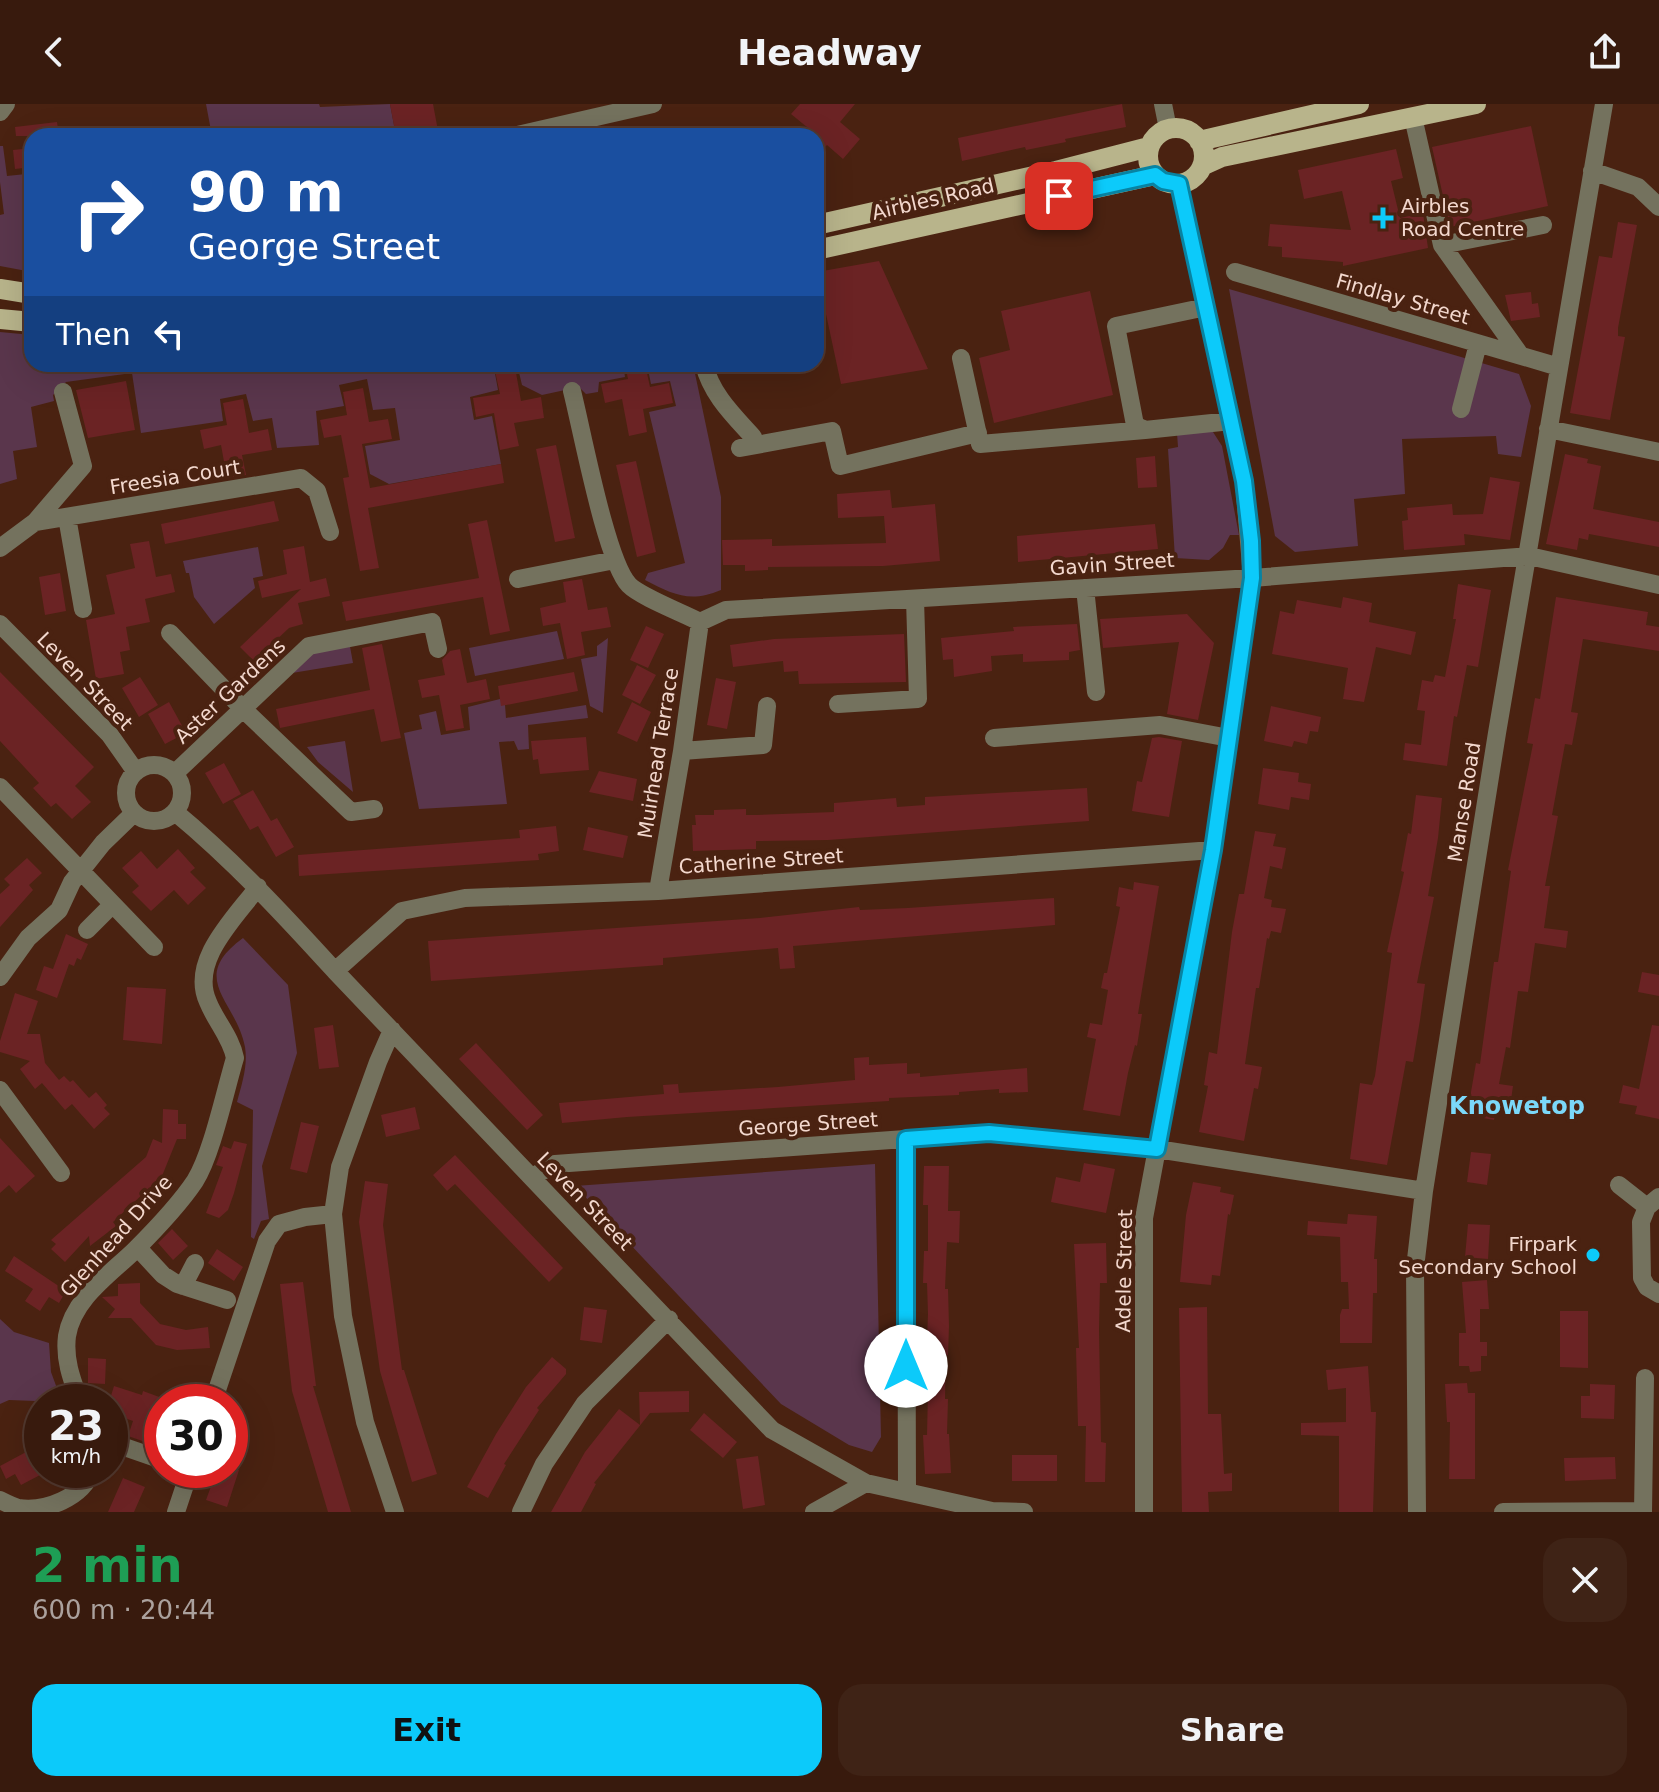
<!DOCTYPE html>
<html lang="en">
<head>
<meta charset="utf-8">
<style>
	:root { --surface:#381a0d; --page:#3f2316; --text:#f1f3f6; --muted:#aba19d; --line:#52382e; --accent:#0ccafa }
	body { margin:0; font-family:"DejaVu Sans",sans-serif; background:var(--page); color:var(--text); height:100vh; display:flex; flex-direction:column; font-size:30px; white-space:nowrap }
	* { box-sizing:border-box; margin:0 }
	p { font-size:26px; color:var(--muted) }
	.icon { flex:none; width:44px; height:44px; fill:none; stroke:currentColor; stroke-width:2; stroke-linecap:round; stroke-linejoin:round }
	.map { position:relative; height:1408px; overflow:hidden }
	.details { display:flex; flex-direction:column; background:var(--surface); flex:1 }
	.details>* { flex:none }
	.guide { position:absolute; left:24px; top:24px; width:800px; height:244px; border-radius:24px; box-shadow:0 8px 32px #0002,0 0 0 2px var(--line); background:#1a4fa0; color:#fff; overflow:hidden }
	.speed { position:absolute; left:24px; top:1280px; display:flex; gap:16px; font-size:40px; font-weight:700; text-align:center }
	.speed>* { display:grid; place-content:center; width:104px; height:104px; border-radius:50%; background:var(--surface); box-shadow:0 8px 32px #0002,0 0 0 2px var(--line); line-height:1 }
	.speed small { font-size:20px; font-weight:400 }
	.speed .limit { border:12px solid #d22; background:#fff; color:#111 }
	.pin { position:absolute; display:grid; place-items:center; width:68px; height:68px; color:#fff; margin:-34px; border-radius:16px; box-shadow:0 4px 12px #0006 }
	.me { position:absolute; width:88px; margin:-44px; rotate:0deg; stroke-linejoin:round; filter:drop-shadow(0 0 6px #0008) }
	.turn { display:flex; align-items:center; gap:28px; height:168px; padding:0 32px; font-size:36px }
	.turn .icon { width:104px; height:104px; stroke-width:2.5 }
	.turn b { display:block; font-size:56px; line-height:68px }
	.then { display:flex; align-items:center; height:76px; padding:0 32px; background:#0003; gap:16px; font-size:30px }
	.round { display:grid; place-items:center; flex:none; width:84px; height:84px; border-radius:24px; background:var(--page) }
	.summary { display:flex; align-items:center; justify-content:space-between; height:136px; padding:0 32px }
	h1 { font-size:48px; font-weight:800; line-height:60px; color:#1e9e55 }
	.button { display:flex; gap:16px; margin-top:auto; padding:16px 32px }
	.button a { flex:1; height:92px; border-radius:24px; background:var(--accent); color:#111; font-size:32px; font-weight:800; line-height:92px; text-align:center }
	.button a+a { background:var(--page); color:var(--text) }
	header { display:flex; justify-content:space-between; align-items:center; height:104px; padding:0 32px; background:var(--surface); font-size:36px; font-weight:800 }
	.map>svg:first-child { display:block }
	.green { fill:#5a364c }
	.building { fill:#6b2324 }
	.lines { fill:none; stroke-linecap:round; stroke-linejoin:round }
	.minor { stroke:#74725e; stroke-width:18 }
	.major { stroke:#b8b48b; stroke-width:20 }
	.route-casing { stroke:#0883a2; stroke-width:20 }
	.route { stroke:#0ccafa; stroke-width:14 }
	.poi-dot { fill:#0ccafa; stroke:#4a2211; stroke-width:3 }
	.labels { text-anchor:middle; stroke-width:8; stroke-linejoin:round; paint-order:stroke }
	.street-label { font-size:20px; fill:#f3d8ce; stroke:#4a2211 }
	.poi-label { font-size:20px; fill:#f3d8ce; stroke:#4a2211; text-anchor:start }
	.quarter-label { font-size:24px; font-weight:bold; fill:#7bd8f9; stroke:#4a2211 }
</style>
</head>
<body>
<header><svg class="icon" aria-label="back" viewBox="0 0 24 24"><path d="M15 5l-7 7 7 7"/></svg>Headway<svg class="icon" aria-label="share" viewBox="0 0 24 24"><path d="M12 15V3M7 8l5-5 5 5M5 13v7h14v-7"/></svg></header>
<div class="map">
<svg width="1659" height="1408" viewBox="0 0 1659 1408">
	<rect width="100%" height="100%" fill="#4a2211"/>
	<path class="green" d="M206 0H319L320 3 390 0 396 32H212Z
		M0 42H3L7 72 26 70 32 104V168L0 162V111L4 110 0 78Z
		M1229 185 1519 270 1531 302 1521 353 1498 350 1496 332 1402 335 1405 390 1354 395 1358 442 1295 448 1275 432Z
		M0 228 32 231V260H514L494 264 498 286 470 293 474 316 492 312 501 360 389 380 370 370 365 342 400 336 395 304 373 306 367 275 339 281 344 302 316 307 319 341 277 344 272 314 253 317 246 290 220 295 223 317 141 329 132 269 66 278 53 291 54 297 31 303 37 343 13 347 17 375 0 380Z
		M517 260H623L625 273 599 278 598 288 586 290 579 283 542 291 522 281Z
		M647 260H693L721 393V486C690 499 674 491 645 476L648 469 685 459 649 308 676 302 670 277 651 280Z
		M1204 327 1213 328 1222 342 1239 431H1230L1223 444 1209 456 1175 454 1168 345 1178 343 1177 329Z
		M258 443 263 472 253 474 255 484 214 520 194 493 189 469H186L183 457Z
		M557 527 564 555 475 572 469 544Z
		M608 534 603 609 590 602 581 555 597 552V542Z
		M349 537 353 559 292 569 312 545Z
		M500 595 505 601 506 614 586 601 588 614 528 621 529 645 518 646 514 637 499 638 507 700 419 705 404 629 422 625 419 611 436 607 441 631 470 626 468 603Z
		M345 637 353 688 318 658 307 643Z
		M243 834 288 881 297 949 262 1062 269 1115 261 1117 254 1135 251 1133 253 1006 237 998C242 979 248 962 245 943 236 896 187 875 243 834Z
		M875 1060 881 1333 872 1348 849 1341 781 1300 575 1082Z
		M0 1215 14 1228 49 1239 51 1268 62 1298 9 1296 0 1300Z"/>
	<path class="building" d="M390 0H433L439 32H396Z
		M800 0H855L840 18 860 35 843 55 827 41 824 44 816 38V32H810L813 28 791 10Z
		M1122 0 1126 23 1065 35 1066 38 1026 46 1025 43 962 57 958 34Z
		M57 18 59 32H16L15 23Z
		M1531 22 1548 102 1450 123 1432 43Z
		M32 44V63L15 65 13 46Z
		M1396 45 1403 74 1391 77 1400 114 1423 109 1428 144 1343 162V158L1282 153V143L1268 142 1270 120 1351 126 1342 87 1304 95 1298 66Z
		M1618 118 1637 121 1618 224V232L1625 233 1610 316 1570 309 1599 152 1612 154Z
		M879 157 928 265 841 280 817 168Z
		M1090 187 1113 291 994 319 979 254 1010 246 1001 207Z
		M1531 188 1532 200 1538 199 1540 213 1511 217 1505 191Z
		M625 260H645L650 283 669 279 673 299 643 305 647 328 629 332 622 295 605 299 601 280 628 275Z
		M515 263 521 297 541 293 544 314 514 319 519 342 500 346 494 309 476 313 473 294 500 290 495 267Z
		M126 277 135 326 88 334 76 286Z
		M363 284 369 318 388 315 392 335 362 340 370 384 501 360 504 379 368 404 379 464 360 467 343 374 349 373 341 331 324 334 320 316 347 311 343 288Z
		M243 295 249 329 268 325 272 346 242 351 246 371 227 374 221 341 204 345 200 326 227 321 223 299Z
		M556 341 575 434 555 438 536 345Z
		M1565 350 1588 355 1587 359 1601 362 1593 405 1659 418V443L1589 430 1588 436 1579 434 1577 446 1546 440Z
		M1155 352 1157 383 1138 384 1136 354Z
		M636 357 656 448 637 453 616 361Z
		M1490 373 1520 378 1510 436 1464 430 1465 441 1404 446 1402 417 1408 416 1407 404 1452 400 1453 411 1483 410Z
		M890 386 892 404 935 400 940 457 883 462 768 463V466L745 467V461H723L722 436 772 435V442L886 439 884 412 838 414 837 390Z
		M274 397 279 417 165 440 161 420Z
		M487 416 510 527 490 531 483 493 346 517 342 498 479 474 468 420Z
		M1155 420 1158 445 1018 458 1017 432Z
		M149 437 156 473 171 470 175 488 145 495 150 518 126 523 130 546 120 548 124 570 96 575 86 516 115 510 106 471 135 464 130 440Z
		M304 442 310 478 326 474 330 492 298 499 303 520 289 524 254 557 240 543 301 485 262 494 258 477 287 470 283 446Z
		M60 469 66 507 45 511 39 473Z
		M582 475 588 506 607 503 611 523 581 528 585 551 567 555 560 519 543 522 540 504 566 498 563 478Z
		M1458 480 1491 486 1478 563 1467 561 1457 613 1454 612 1447 662 1403 656 1405 639 1421 641 1425 607 1417 606 1422 576 1433 578 1435 571 1445 573 1456 515H1453Z
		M1343 493 1372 499 1369 518 1416 528 1411 551 1376 543 1364 598 1343 595 1348 564 1272 550 1280 507 1294 510 1297 496 1341 504Z
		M1556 493 1648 508 1646 521 1659 523V547L1583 535 1571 608 1578 609 1572 641 1565 640 1552 711 1558 712 1545 782H1550L1544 824 1568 827 1566 844 1535 839 1528 888 1518 887 1510 944 1506 943 1499 980 1513 982 1510 1003 1497 1000 1494 1016 1467 1011 1476 959 1480 960 1494 858H1498L1511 767 1508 766 1533 640 1527 639 1535 594 1540 595Z
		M1187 510 1214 539 1198 616 1167 610 1179 538 1103 544 1100 515Z
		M1077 520 1080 546 1069 548V556L1023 558V550L991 552 992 567 954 573 953 555 943 556 941 534 1014 527 1013 523Z
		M646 522 664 530 648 564 630 556Z
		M904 530 906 578 799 580 798 567 784 568 783 557 733 563 730 541 774 535Z
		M382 540 401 634 381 638 374 605 280 624 276 605 370 586 362 544Z
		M460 545 467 579 486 575 490 595 460 601 464 624 446 627 439 591 422 594 418 576 445 571 442 556 450 547Z
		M637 561 656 571 640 600 622 591Z
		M0 568 94 663 75 682 91 698 72 715 56 699 51 703 33 684 39 679 0 637Z
		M574 568 578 587 501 602 498 582Z
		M140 573 158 601 139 613 122 584Z
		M716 574 736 578 727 625 707 621Z
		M169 598 186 629 165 640 148 610Z
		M632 598 651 608 637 638 617 629Z
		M1271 602 1321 613 1318 628 1310 627 1307 640 1294 637 1292 643 1264 637Z
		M586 633 589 666 540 670 538 655 533 656 531 637Z
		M1159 633 1182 637 1169 713 1132 707 1137 677 1142 678 1152 634Z
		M224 659 241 690 223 700 205 669Z
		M1263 664 1299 669 1298 678 1311 680 1309 696 1291 693 1289 706 1258 700Z
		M599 667 637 675 633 697 589 688Z
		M1087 684 1089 717 828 736 756 737V745L693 747 692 721H696L695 711H714V706L746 705V711H755L834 708V699L896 694 897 703 925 701V693Z
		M253 686 271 717 277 714 294 743 276 753 258 722 250 726 233 697Z
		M1416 691 1442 694 1438 734 1428 792 1434 793 1417 879 1425 880 1420 916 1413 958 1406 957 1387 1061 1350 1055 1360 979 1372 981 1375 972 1392 849 1387 848 1404 768 1401 767 1408 729 1411 730Z
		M556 722 559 747 538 750 539 756 299 772 298 751 520 734 519 726Z
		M588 723 628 732 623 754 583 746Z
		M1255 727 1276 730 1273 742 1286 744 1282 765 1270 762 1264 794 1272 796 1271 803 1286 805 1281 829 1271 827 1269 835 1267 834 1259 884H1256L1245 960 1262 963 1258 985 1254 984 1244 1037 1199 1028 1208 982 1204 981 1209 948 1217 950 1232 828 1239 790H1244Z
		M178 745 195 764 190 768 206 784 188 801 174 786 151 807 132 788 139 782 122 764 141 747 157 765Z
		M27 754 42 769 29 781 33 786 0 823V790L10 781 4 775Z
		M1134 778 1159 782 1138 910H1142L1137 942 1135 941 1128 969 1120 1012 1083 1006 1096 935 1087 933 1090 919 1102 921 1108 886 1101 884 1104 869H1107L1120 803 1116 802 1119 783 1133 786Z
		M1054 794 1055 821 793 842 795 864 780 865 778 844 663 854V861L431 877 428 837 760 814 859 803 860 806 908 804Z
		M66 830 88 840 81 856 77 854 74 862 69 860 57 894 36 886 44 862 53 865Z
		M1642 868 1659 871V892L1638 888Z
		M127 883 166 885 162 940 123 936Z
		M15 889 38 897 27 930H40L45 959 59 976 64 972 70 978 73 976 89 994 96 988 107 1001 104 1004 110 1010 94 1025 72 1000 65 1006 42 979 35 985 20 965 30 957 0 948V937Z
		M333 921 339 963 319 965 314 924Z
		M1652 921 1659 922V1015L1635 1010 1637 1002 1619 999 1623 981 1639 985Z
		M476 939 543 1011 527 1026 459 955Z
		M869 953V961L907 959V970L920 969V973L1027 964 1028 988 999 989V985L959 988V991L889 994V997L627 1013 562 1019 559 999 664 990 663 981 678 980 679 989 778 983 855 976 854 954Z
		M415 1003 420 1025 386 1033 381 1011Z
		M163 1005 178 1006V1020H186V1035H177L162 1072 113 1118 116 1122 90 1142 89 1132 65 1158 51 1145 56 1140 51 1136 146 1053 153 1035 162 1039Z
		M301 1018 319 1022 307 1069 290 1065Z
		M0 1034 35 1072 16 1089 9 1081 0 1089Z
		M234 1037 247 1040 234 1089 228 1106 219 1114 206 1109 223 1063 216 1061 223 1042 231 1045Z
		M1471 1048 1491 1050 1487 1081 1467 1078Z
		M455 1051 563 1164 549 1178 455 1080 447 1087 433 1071Z
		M1084 1059 1115 1065 1106 1109 1051 1098 1056 1073 1080 1078Z
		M924 1062H949L948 1107H960L959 1139 947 1138 945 1185H948L949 1222 948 1251H946L945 1295H948L947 1330H949L951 1369 925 1370 923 1331H927L928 1287H925L928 1210 927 1179H923L924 1147H928V1101H923Z
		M365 1077 388 1080 383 1121 402 1266H404L437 1370 412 1378 380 1267 359 1118Z
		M1193 1078 1221 1083 1220 1088 1234 1091 1230 1111 1228 1110 1220 1172 1212 1171 1211 1181 1180 1178 1186 1111Z
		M1348 1110 1377 1112 1374 1155H1377V1189H1373L1372 1239H1340V1211L1342 1205H1349L1348 1178H1341L1340 1133 1307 1131 1308 1117 1347 1120Z
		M1468 1120 1490 1121 1488 1155 1465 1153Z
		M172 1125 188 1142 173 1156 158 1139Z
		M1106 1139 1107 1179H1100L1099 1226 1101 1338 1106 1339 1105 1378H1085L1086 1322H1078L1076 1244H1079L1074 1140Z
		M217 1145 243 1163 234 1177 208 1159Z
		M14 1152 66 1187 59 1199 49 1193 40 1207 25 1197 33 1185 5 1167Z
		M1487 1176 1489 1205H1480V1238H1487V1252H1481V1267L1470 1268 1469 1262H1459V1229H1466L1462 1178Z
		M303 1178 316 1282H313L351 1408H328L292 1287 280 1180Z
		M140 1179V1199L160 1220 186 1226 208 1223 210 1244 177 1246 156 1241 131 1214H108L115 1205 102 1193 118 1192V1180Z
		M584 1203 607 1206 602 1239 580 1236Z
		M1207 1203 1208 1310H1221L1224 1370 1232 1369V1387L1208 1388 1209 1408H1182L1179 1204Z
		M1560 1207H1588V1264L1560 1263Z
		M552 1253 566 1265V1270L537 1304 539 1306 504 1360 506 1361 488 1394 467 1383 496 1330 526 1283Z
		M88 1254 106 1255 105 1280 88 1279Z
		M1368 1262 1371 1308H1376L1373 1408H1339V1332L1301 1331V1319L1346 1318V1284L1328 1286 1326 1266Z
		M1467 1279 1468 1289H1475V1375H1449L1450 1318H1447L1445 1280Z
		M1590 1280 1615 1281 1614 1315 1581 1314V1292H1590Z
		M114 1282 142 1291 143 1287 162 1294V1318L154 1341 128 1332 133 1317 110 1309V1295Z
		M689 1287V1308L650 1309 594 1379 596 1380 581 1408H551L585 1348 619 1305 640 1321 639 1288Z
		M32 1304 42 1305V1370L21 1381 15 1370 6 1375 0 1362 28 1347Z
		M704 1309 737 1338 723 1354 690 1326Z
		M1012 1351H1057V1377H1012Z
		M758 1352 765 1401 743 1405 736 1355Z
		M1615 1353 1616 1375 1565 1377 1564 1354Z
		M217 1366H239L227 1403 206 1396Z
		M123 1374 145 1383 134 1408H108Z"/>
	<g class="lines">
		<path class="minor" d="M1163 0 1168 25
			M0 8 6 0
			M1413 13 1442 141 1521 252
			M513 32 653 0
			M1592 67 1638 83 1659 103
			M1442 141 1543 121
			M1235 168 1559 263
			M1206 203 1116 222 1135 321 1145 326 1231 317
			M961 254 980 340 1145 326
			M704 260C711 290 733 311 753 333
			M572 287C582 326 606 457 629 481 641 493 683 509 700 518
			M1461 305 1478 240
			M1548 325 1659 348
			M740 344 832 327 840 362 978 329
			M67 413 83 505
			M35 418 83 362 63 288
			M0 444 35 418 301 374 317 387 330 428
			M518 475 615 456
			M1085 484 1096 588
			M700 518 726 506 1252 474 1529 452 1659 481
			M0 520 110 631 136 668
			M170 529 244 606 351 708 374 705
			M838 600 918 595 915 495
			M994 634 1160 621 1229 634
			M682 647 763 641 767 602
			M126 689a28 28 0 1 1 56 0a28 28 0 1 1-56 0Z
			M175 669 309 542 432 518 438 545
			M0 683 154 843
			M175 708C233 756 284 811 335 867L772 1326 866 1379 992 1407 1024 1408
			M658 787 682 647 700 518
			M87 826 112 801
			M335 867 402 807 465 794 658 787 1213 746
			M0 873 28 834 59 806 72 778 103 739 134 709
			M392 926 378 958 340 1063 333 1110 343 1212 365 1318 395 1408
			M0 986 61 1069
			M906 1035 907 1388
			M532 1073 555 1060 989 1029 1157 1045 1424 1087
			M1619 1081 1647 1103
			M1659 1093 1647 1103 1641 1118 1642 1174 1647 1183 1659 1190
			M138 1144 163 1171 177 1180 227 1196
			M183 1182 195 1159
			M80 1298C72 1276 64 1256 67 1232 73 1195 109 1171 134 1147 152 1129 181 1098 195 1077 212 1050 225 987 235 954 231 933 216 918 208 898 189 857 235 814 258 783
			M213 1298 267 1137 279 1120 305 1113 333 1110
			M110 1338 162 1356
			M0 1396C6 1399 12 1402 18 1404 45 1408 83 1394 92 1366
			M176 1408 190 1366
			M521 1408 544 1360 585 1299 669 1215
			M814 1408 866 1379
			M1144 1408V1114L1213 746 1252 474 1244 377 1179 80
			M1417 1408 1415 1164 1424 1087 1497 629 1604 0
			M1503 1408 1643 1407
			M1643 1408 1645 1274"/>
		<path class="major" d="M1148 52a28 28 0 1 1 56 0a28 28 0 1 1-56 0Z
			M1199 37 1359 0
			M1202 62 1222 53 1476 0
			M816 121 1056 67 1149 43
			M816 146 1155 71
			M0 185 32 190
			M0 215 32 218"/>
	</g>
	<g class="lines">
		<g class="route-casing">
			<path id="route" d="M906 1262V1035L989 1029 1157 1045 1213 746 1252 474 1251 437 1244 377 1179 80 1163 77 1155 71 1059 92"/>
		</g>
		<use href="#route" class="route"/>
	</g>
	<g class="poi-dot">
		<path d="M1379 102h8v8h8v8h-8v8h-8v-8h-8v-8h8z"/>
		<circle cx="1593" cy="1151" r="8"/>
	</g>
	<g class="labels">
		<g class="street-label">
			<text transform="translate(933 95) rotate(-13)" y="7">Airbles Road</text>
			<text transform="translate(1403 195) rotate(16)" y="7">Findlay Street</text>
			<text transform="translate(175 373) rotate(-9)" y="7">Freesia Court</text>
			<text transform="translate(1112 460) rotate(-4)" y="7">Gavin Street</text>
			<text transform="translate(85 577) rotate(46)" y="7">Leven Street</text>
			<text transform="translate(230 587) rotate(-43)" y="7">Aster Gardens</text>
			<text transform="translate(658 649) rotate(-81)" y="7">Muirhead Terrace</text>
			<text transform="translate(1464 698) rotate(-81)" y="7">Manse Road</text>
			<text transform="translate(761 757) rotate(-4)" y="7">Catherine Street</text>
			<text transform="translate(808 1020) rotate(-4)" y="7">George Street</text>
			<text transform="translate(585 1097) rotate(46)" y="7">Leven Street</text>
			<text transform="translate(116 1132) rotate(-48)" y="7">Glenhead Drive</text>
			<text transform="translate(1124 1167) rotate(-89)" y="7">Adele Street</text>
		</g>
		<g class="poi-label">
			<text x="1401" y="109">Airbles<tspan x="1401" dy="23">Road Centre</tspan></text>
			<text x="1577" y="1147" text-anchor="end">Firpark<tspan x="1577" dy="23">Secondary School</tspan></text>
		</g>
		<g class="quarter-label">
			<text x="1517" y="1010">Knowetop</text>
		</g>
	</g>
</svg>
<div class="speed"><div>23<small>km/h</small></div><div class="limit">30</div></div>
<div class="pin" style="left:1059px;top:92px;background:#d93025"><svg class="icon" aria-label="arrive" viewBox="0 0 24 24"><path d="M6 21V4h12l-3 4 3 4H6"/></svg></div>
<svg class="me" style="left:906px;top:1262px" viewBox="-20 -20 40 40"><circle r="19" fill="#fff"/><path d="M0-13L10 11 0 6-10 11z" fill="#0ccafa"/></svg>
<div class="guide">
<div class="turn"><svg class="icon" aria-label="right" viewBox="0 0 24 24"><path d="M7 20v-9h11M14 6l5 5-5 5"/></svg><div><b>90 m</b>George Street</div></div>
<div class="then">Then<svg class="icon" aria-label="left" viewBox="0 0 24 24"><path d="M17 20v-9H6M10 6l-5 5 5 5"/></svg></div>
</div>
</div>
<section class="details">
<div class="summary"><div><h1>2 min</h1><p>600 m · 20:44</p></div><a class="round"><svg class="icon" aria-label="close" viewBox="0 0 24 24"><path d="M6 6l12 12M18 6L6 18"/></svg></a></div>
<div class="button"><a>Exit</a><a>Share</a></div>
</section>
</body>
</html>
